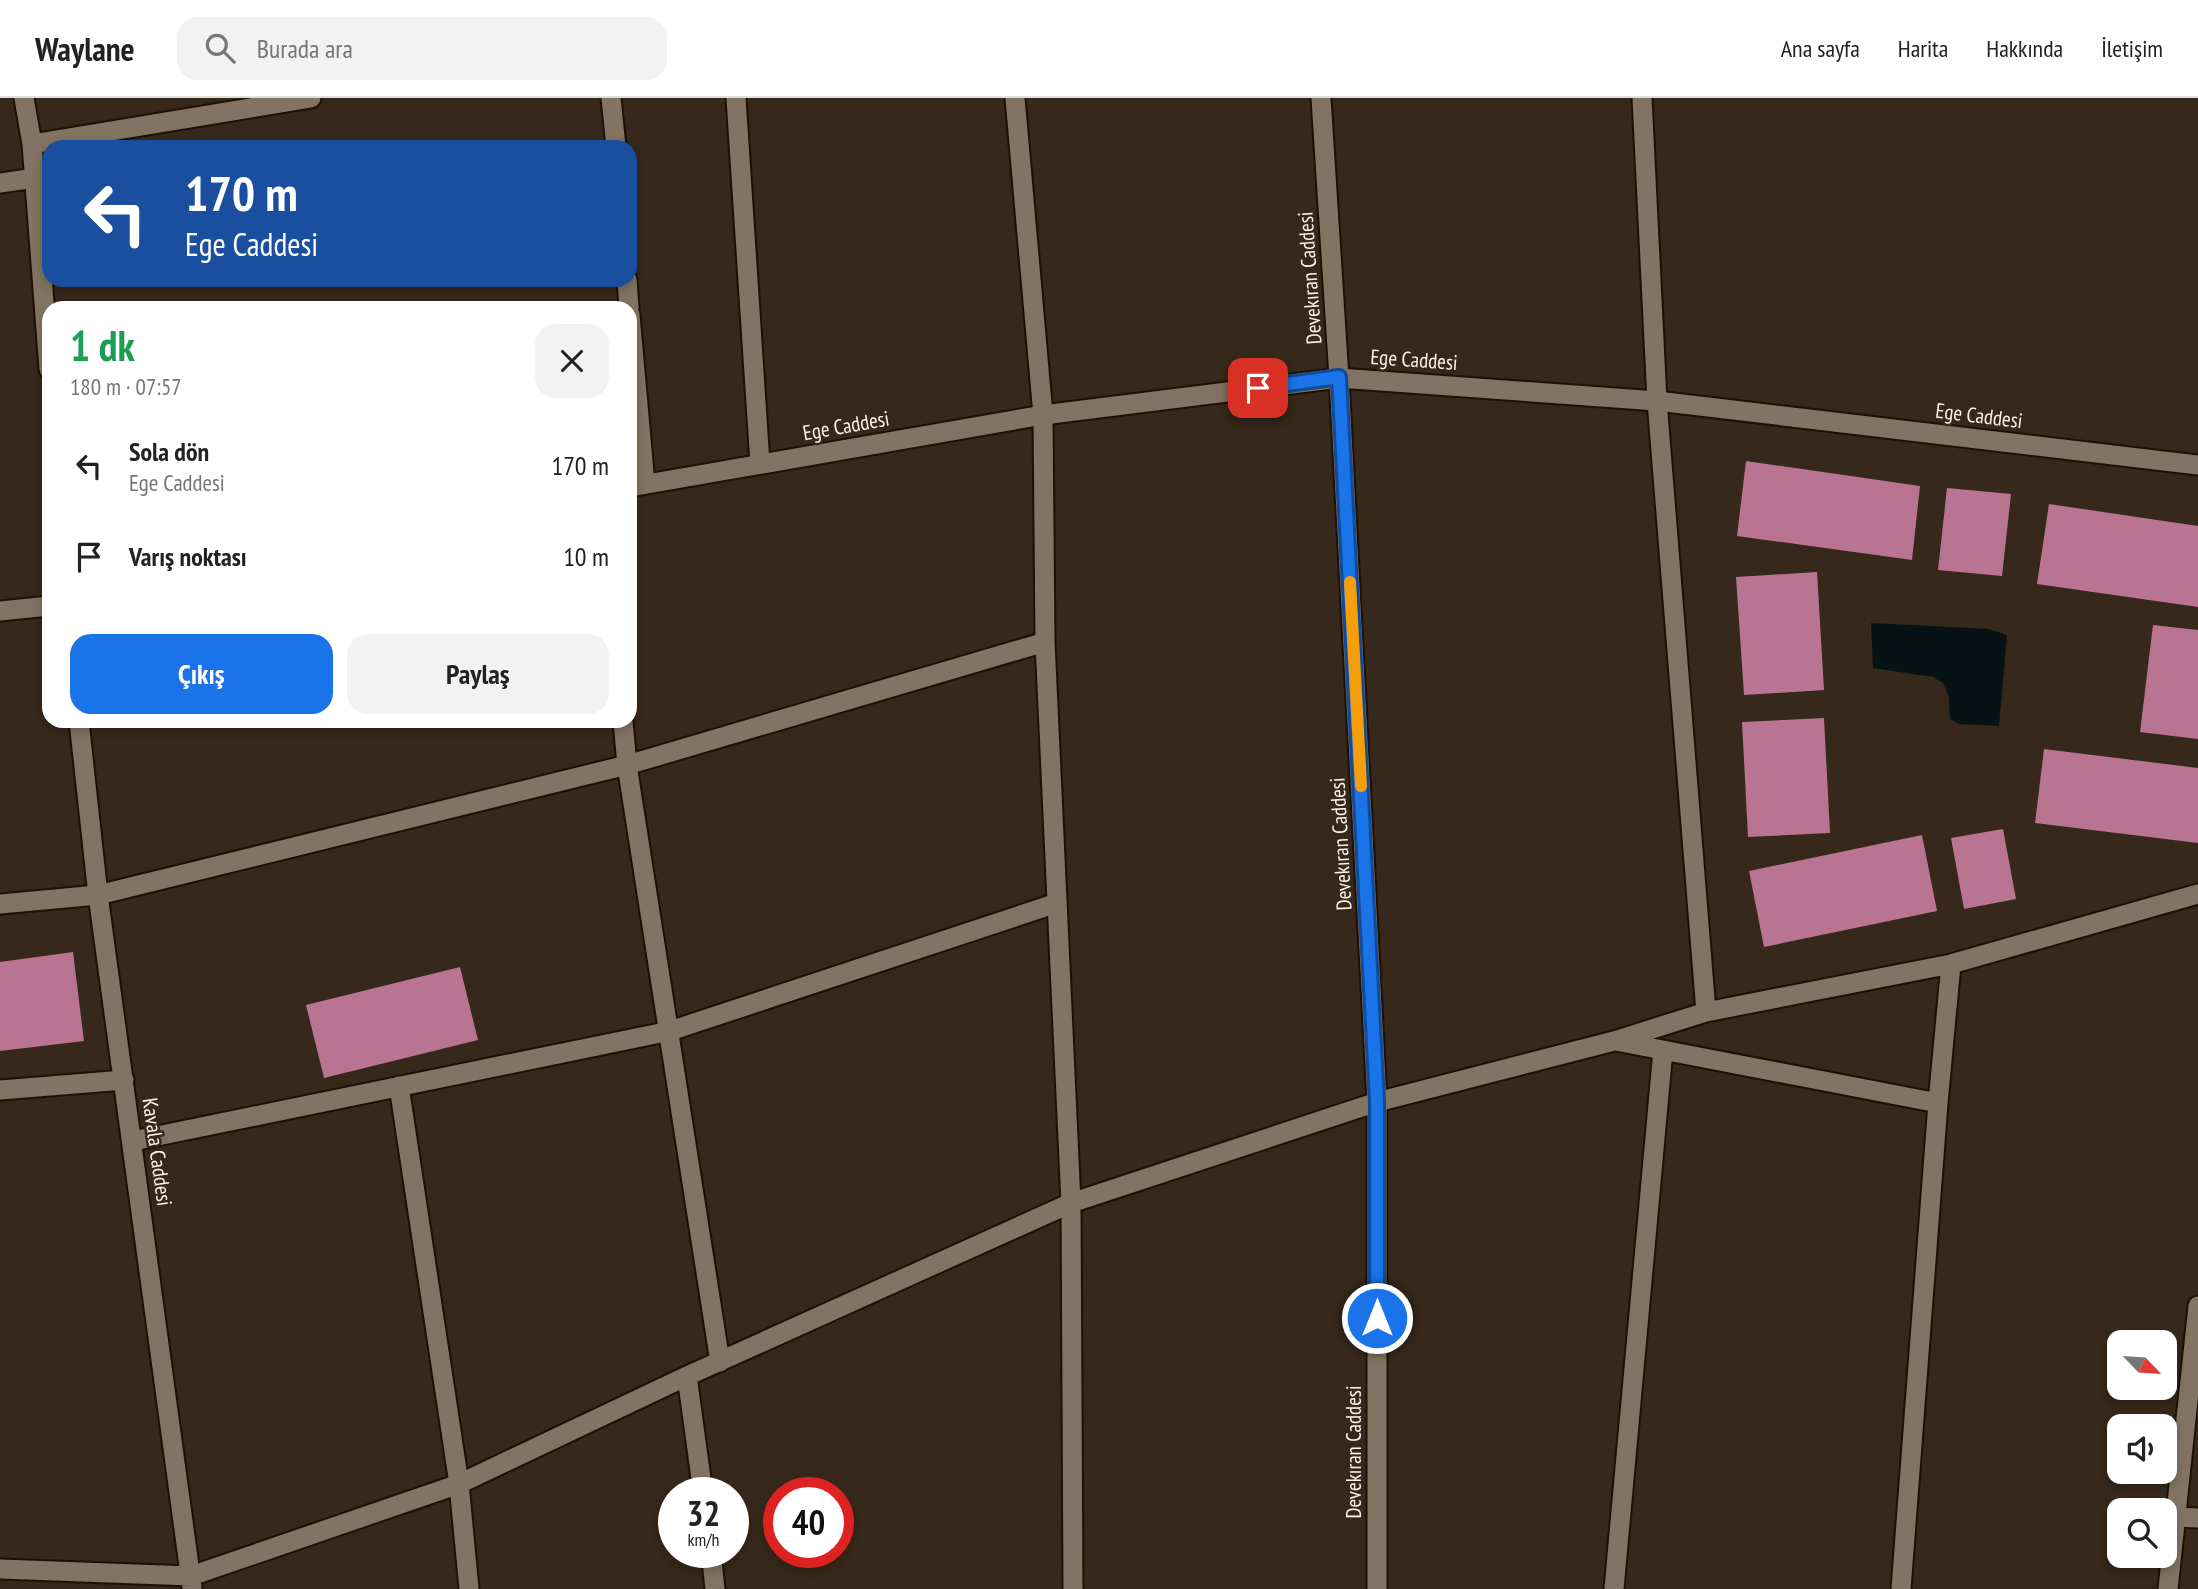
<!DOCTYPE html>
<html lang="tr">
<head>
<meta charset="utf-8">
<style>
	:root { --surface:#fff; --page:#f2f2f2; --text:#222; --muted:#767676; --line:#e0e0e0; --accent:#1a73e8 }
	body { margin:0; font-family:"PT Sans Narrow",sans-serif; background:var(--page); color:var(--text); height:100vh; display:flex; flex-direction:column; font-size:26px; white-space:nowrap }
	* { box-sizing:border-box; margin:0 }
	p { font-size:23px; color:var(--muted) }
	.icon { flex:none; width:38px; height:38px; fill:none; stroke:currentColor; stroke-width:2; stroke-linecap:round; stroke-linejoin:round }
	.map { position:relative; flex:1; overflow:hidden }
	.details { position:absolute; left:42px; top:203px; width:595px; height:427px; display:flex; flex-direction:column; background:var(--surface); border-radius:21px; box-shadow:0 4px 10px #0003 }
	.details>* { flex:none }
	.top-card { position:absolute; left:42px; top:42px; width:595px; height:147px; border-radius:21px; box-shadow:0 4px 10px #0003; background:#1a4fa0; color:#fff; overflow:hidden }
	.needle { width:46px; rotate:115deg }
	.tools { position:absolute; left:2107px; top:1232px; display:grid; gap:14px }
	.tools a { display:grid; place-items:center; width:70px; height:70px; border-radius:14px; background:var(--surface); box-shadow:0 4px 10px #0003; font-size:35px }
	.speed { position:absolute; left:658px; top:1379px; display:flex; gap:14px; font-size:35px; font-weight:700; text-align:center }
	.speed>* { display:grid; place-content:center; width:91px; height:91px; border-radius:50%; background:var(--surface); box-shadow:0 4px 10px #0003; line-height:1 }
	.speed small { font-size:18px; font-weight:400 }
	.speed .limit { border:10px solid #d22; background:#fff; color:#111 }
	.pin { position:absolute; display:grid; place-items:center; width:60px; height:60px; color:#fff; margin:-30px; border-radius:14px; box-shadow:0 4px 10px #0006 }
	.me { position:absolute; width:77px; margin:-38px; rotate:0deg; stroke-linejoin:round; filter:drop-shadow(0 0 5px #0008) }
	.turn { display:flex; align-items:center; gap:24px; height:147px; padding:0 28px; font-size:32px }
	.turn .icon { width:91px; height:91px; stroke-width:2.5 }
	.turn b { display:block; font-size:49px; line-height:60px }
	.round { display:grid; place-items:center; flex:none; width:74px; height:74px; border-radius:21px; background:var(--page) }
	.overview { display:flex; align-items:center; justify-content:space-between; height:119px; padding:0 28px }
	h1 { font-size:42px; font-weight:800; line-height:52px; color:#1e9e55 }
	.primary-button { display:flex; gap:14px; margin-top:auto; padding:14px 28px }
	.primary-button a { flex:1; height:80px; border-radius:21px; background:var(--accent); color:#fff; font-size:28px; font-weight:800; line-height:80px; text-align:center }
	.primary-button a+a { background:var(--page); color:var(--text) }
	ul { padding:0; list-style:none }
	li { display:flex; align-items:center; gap:21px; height:91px; padding:0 28px }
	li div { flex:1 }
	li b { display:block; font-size:26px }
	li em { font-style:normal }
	header { display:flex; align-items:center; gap:42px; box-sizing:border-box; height:98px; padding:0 35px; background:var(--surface); border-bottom:2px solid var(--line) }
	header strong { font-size:33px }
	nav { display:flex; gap:38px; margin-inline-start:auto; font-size:24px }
	.search { width:490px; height:63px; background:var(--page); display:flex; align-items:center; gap:18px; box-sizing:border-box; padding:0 24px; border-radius:21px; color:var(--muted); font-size:26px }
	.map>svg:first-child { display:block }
	.water { fill:#061214 }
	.building { fill:#b97491 }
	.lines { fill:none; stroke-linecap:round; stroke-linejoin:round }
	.minor-casing { stroke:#1d1104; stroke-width:23 }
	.tertiary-casing { stroke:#1d1104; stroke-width:23 }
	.secondary-casing { stroke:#1d1104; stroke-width:23 }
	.minor { stroke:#827362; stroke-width:19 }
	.tertiary { stroke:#827362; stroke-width:19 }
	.secondary { stroke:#827362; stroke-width:19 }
	.route-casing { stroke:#114b97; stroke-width:18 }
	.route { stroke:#1a73e8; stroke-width:12 }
	.slow { stroke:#f59e0b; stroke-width:12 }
	.labels { text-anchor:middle; stroke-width:5; stroke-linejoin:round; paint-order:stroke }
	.street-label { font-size:21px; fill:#fbf2e8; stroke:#36281a }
</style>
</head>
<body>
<header>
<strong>Waylane</strong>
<div class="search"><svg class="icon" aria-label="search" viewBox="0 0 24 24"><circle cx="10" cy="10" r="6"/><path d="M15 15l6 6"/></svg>Burada ara</div>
<nav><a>Ana sayfa</a><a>Harita</a><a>Hakkında</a><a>İletişim</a></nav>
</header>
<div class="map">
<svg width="2198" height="1491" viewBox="0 0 2198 1491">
	<rect width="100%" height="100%" fill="#36281a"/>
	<path class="water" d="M1871 525 1989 531 2007 537 1999 628 1959 626 1950 621 1949 599 1943 585 1933 579 1873 570Z"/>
	<path class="building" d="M1746 363 1920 388 1912 462 1737 438Z
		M1947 390 2011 396 2002 478 1938 472Z
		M2049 406 2198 428V509L2037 486Z
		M1817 474 1824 592 1744 597 1736 479Z
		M2153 527 2198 532V641L2140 634Z
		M1824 620 1830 735 1748 739 1742 624Z
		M2044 651 2198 670V745L2035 725Z
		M2003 731 2016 801 1964 811 1951 740Z
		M1922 737 1937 813 1764 849 1749 773Z
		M73 854 84 943 0 953V864Z
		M460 869 478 942 324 980 306 907Z"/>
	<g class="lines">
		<g class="minor-casing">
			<path id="minor" d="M24 0 32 46 49 271
				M611 0 616 49
				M736 0 760 366
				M1015 0 1043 317 1045 544 1071 1105 1073 1491
				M1642 0 1657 303 1706 914
				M32 46 311 0
				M0 85 35 80
				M627 182 629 210
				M630 217 645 386
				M79 623 98 797 192 1490
				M623 623 627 667 720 1264
				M0 806 98 797 627 667 1045 544
				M1616 943 1938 1005
				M399 988 459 1386 469 1491
				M0 992 124 982
				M133 1043 670 933 1057 805
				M687 1278 703 1395
				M2176 1419 2198 1420
				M711 1454 715 1491
				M0 1471 191 1478 459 1386 687 1278 1071 1105 1377 1004 1614 943 1706 914 1951 866 2198 796
				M1614 1491 1663 952
				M1901 1491 1938 1005 1951 866
				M2168 1491 2198 1208"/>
		</g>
		<g class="tertiary-casing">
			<path id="tertiary" d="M1321 0 1339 280 1377 1004V1491"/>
		</g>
		<g class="secondary-casing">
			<path id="secondary" d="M630 389 1043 317 1339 280 1657 303 2198 367
				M0 513 49 508"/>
		</g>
		<use href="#minor" class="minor"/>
		<use href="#tertiary" class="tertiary"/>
		<use href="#secondary" class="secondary"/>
	</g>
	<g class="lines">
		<g class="route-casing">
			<path id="route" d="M1258 290 1339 279 1377 1004V1220"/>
		</g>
		<use href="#route" class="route"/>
		<path class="slow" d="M1350 484 1361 688"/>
	</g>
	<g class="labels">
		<g class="street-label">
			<text transform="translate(1310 180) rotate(-94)" y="7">Devekıran Caddesi</text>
			<text transform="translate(1414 262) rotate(4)" y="7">Ege Caddesi</text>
			<text transform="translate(1979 318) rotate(7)" y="7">Ege Caddesi</text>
			<text transform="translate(846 328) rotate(-10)" y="7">Ege Caddesi</text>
			<text transform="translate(1341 746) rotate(-93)" y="7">Devekıran Caddesi</text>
			<text transform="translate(157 1054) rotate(82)" y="7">Kavala Caddesi</text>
			<text transform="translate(1354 1354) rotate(-90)" y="7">Devekıran Caddesi</text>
		</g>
	</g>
</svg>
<div class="tools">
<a><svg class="needle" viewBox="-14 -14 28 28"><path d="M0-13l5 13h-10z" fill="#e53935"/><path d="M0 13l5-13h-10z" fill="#767676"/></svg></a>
<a><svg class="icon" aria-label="sound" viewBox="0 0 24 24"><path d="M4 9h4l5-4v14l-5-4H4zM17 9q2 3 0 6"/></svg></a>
<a><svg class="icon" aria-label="search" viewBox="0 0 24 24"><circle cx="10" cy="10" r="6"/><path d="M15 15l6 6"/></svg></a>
</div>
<div class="speed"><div>32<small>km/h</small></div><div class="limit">40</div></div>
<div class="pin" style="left:1258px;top:290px;background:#d93025"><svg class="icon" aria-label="arrive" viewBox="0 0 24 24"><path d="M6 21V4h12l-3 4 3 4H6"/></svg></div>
<svg class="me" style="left:1377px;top:1220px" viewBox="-20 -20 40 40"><circle r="17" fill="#1a73e8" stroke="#fff" stroke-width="3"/><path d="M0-11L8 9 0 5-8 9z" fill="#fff"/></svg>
<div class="top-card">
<div class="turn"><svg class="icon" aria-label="left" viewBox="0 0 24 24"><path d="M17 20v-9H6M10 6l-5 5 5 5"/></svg><div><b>170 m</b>Ege Caddesi</div></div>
</div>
<section class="details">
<div class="overview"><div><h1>1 dk</h1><p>180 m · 07:57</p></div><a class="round"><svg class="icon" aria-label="close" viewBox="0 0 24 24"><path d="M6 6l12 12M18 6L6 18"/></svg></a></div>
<ul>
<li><svg class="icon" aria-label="left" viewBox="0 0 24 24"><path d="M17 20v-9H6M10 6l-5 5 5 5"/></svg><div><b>Sola dön</b><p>Ege Caddesi</p></div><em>170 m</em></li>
<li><svg class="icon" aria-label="arrive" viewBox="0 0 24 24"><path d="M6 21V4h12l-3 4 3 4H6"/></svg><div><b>Varış noktası</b></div><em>10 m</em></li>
</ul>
<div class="primary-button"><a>Çıkış</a><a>Paylaş</a></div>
</section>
</div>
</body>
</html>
